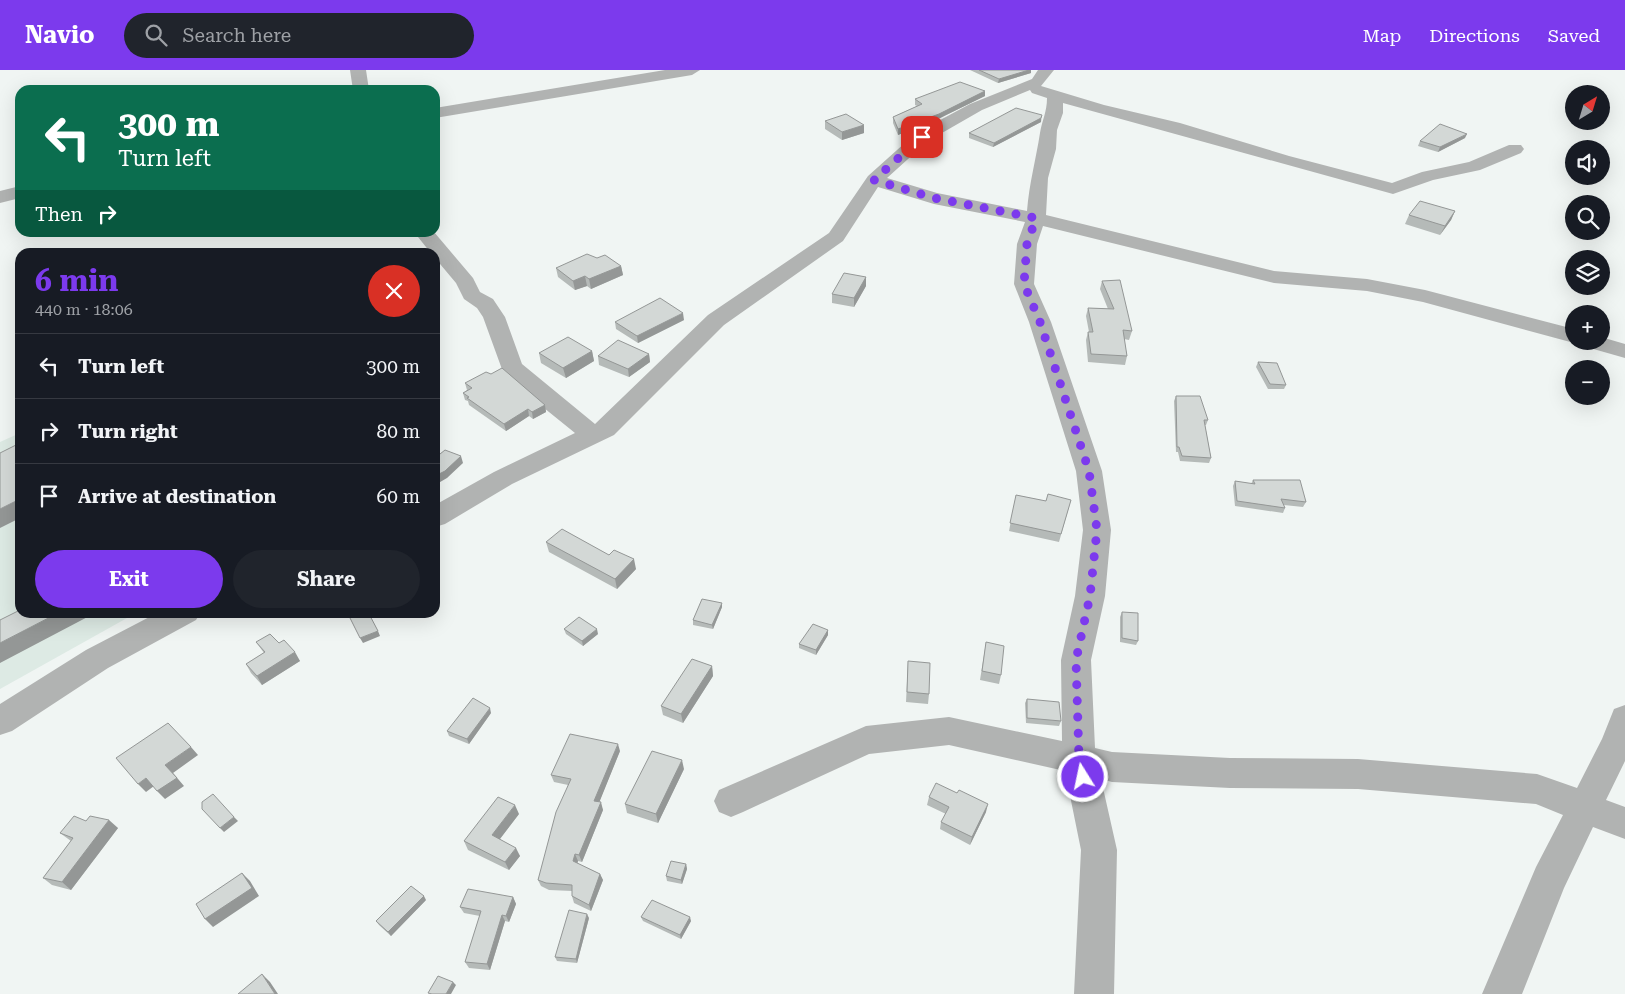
<!DOCTYPE html>
<html lang="en">
<head>
<meta charset="utf-8">
<style>
	:root { --surface:#171b24; --page:#20242c; --text:#f1f3f6; --muted:#9ea1a6; --line:#363941; --accent:#7c3aed }
	body { margin:0; font-family:"Roboto Serif",serif; background:var(--page); color:var(--text); height:100vh; display:flex; flex-direction:column; font-size:19px; white-space:nowrap }
	* { box-sizing:border-box; margin:0 }
	p { font-size:16px; color:var(--muted) }
	.icon { flex:none; width:28px; height:28px; fill:none; stroke:currentColor; stroke-width:2; stroke-linecap:round; stroke-linejoin:round }
	.map { position:relative; flex:1; overflow:hidden }
	.details { position:absolute; left:15px; top:178px; width:425px; height:370px; display:flex; flex-direction:column; background:var(--surface); border-radius:15px; box-shadow:0 5px 20px #0002 }
	.details>* { flex:none }
	.banner { position:absolute; left:15px; top:15px; width:425px; height:152px; border-radius:15px; box-shadow:0 5px 20px #0002; background:#0b6e4f; color:#fff; overflow:hidden }
	.needle { width:32px; rotate:38deg }
	.fabs { position:absolute; left:1565px; top:15px; display:grid; gap:10px }
	.fabs a { display:grid; place-items:center; width:45px; height:45px; border-radius:50%; background:var(--surface); box-shadow:0 5px 20px #0002; font-size:25px }
	.pin { position:absolute; display:grid; place-items:center; width:42px; height:42px; color:#fff; margin:-21px; border-radius:10px; box-shadow:0 2px 8px #0006 }
	.me { position:absolute; width:55px; margin:-28px; rotate:350deg; stroke-linejoin:round; filter:drop-shadow(0 0 4px #0008) }
	.turn { display:flex; align-items:center; gap:18px; height:105px; padding:0 20px; font-size:22px }
	.turn .icon { width:65px; height:65px; stroke-width:2.5 }
	.turn b { display:block; font-size:35px; line-height:42px }
	.then { display:flex; align-items:center; height:48px; padding:0 20px; background:#0003; gap:10px; font-size:19px }
	.round { display:grid; place-items:center; flex:none; width:52px; height:52px; border-radius:26px; background:var(--page) }
	.summary { display:flex; align-items:center; justify-content:space-between; height:85px; padding:0 20px }
	h1 { font-size:30px; font-weight:700; line-height:38px; color:var(--accent) }
	.cta { display:flex; gap:10px; margin-top:auto; padding:10px 20px }
	.cta a { flex:1; height:58px; border-radius:30px; background:var(--accent); color:#fff; font-size:20px; font-weight:700; line-height:58px; text-align:center }
	.cta a+a { background:var(--page); color:var(--text) }
	ul { padding:0; list-style:none }
	li { display:flex; align-items:center; gap:15px; height:65px; padding:0 20px; border-top:1px solid var(--line) }
	li div { flex:1 }
	li b { display:block; font-size:19px }
	li em { font-style:normal }
	header { display:flex; align-items:center; gap:30px; box-sizing:border-box; height:70px; padding:0 25px; background:var(--accent); color:#fff }
	header strong { font-size:24px }
	nav { display:flex; gap:28px; margin-inline-start:auto; font-size:18px }
	.search { width:350px; height:45px; background:var(--page); display:flex; align-items:center; gap:12px; box-sizing:border-box; padding:0 18px; border-radius:28px; color:var(--muted); font-size:19px }
	.map>svg:first-child { display:block }
	.built { fill:#ddeae4 }
	.lines { fill:none; stroke-linecap:round; stroke-linejoin:round }
	.minor { fill:#b1b3b2; fill-rule:evenodd }
	.wall { fill:#b5bab8 }
	.shaded-wall { fill:#949796 }
	.building { fill:#d3d8d6; stroke:#949796 }
	.route { stroke:#7c3aed; stroke-width:9; stroke-dasharray:0 16.2 }
</style>
</head>
<body>
<header>
<strong>Navio</strong>
<div class="search"><svg class="icon" aria-label="search" viewBox="0 0 24 24"><circle cx="10" cy="10" r="6"/><path d="M15 15l6 6"/></svg>Search here</div>
<nav><a>Map</a><a>Directions</a><a>Saved</a></nav>
</header>
<div class="map">
<svg width="1625" height="924" viewBox="0 0 1625 924">
	<rect width="100%" height="100%" fill="#f0f5f3"/>
	<path class="built" d="M20 363V542L136 543 0 619V372Z"/>
	<g class="lines">
		<path class="minor" d="M350 0H366L369 20H353Z
			M665 0H700L692 5 435 48V38Z
			M1038 0H1054L1041 16 1104 35 1180 53 1289 86 1392 113 1422 102 1469 92 1509 75H1521L1524 79 1521 83 1480 100 1433 110 1393 124 1063 33V43L1057 60 1056 79 1048 108 1046 145 1274 201 1367 209 1425 220 1574 259V271H1580L1574 273 1423 232 1367 221 1274 213 1043 156 1037 174 1034 214 1051 252 1102 401 1111 460 1105 526 1091 590 1095 678 1112 682 1230 688 1358 689 1537 704 1577 718 1602 669 1614 639 1625 635V691L1606 730 1625 737V769L1593 757 1564 818 1522 924H1482L1536 797 1563 745 1536 734 1358 719 1230 718 1112 712 1101 709 1117 780 1114 924H1074L1081 780 1065 701 949 675 869 684 743 742 731 747 719 742 714 731 719 720 866 656 949 647 1062 671 1061 590 1075 526 1083 460 1076 401 1029 252 1014 214 1017 174 1025 152 934 134 878 117 843 171 724 255 614 365 512 414 445 454 435 457V435L494 402 575 363 523 321 503 302 483 247 477 238 464 229 456 213 435 188V182H430L414 162H434L473 208 480 222 493 229 505 247 522 294 595 354 708 245 829 163 868 106 916 63 970 34 1032 9ZM1030 20 1032 23 1047 28C1047 42 1042 50 1040 63 1036 89 1029 114 1027 141L937 123 887 108 928 71 982 40Z
			M20 116V128L0 133V121Z
			M1601 267 1625 274V288L1583 276 1580 271H1601Z
			M159 542H201L196 550 108 598 12 661 0 665V634L86 580Z"/>
	</g>
	<path class="wall" d="M970 0H1031V3L998 13Z
		M985 26 938 49 898 65 893 53V47L917 36 915 35V29Z
		M1042 45 1041 52 993 77 969 68V63Z
		M825 51 864 63 842 70 825 59Z
		M1465 68 1438 82 1418 76 1420 71Z
		M1455 141 1451 150 1440 165 1405 154 1409 145Z
		M597 188 621 196 623 205 591 219 587 216 575 220 558 207 556 198Z
		M866 207V216L854 237 832 233V224Z
		M1102 211 1132 261 1129 270 1124 269 1127 286 1125 295 1088 292 1086 270 1088 262H1089L1086 246 1088 238 1108 239 1100 219Z
		M684 250 638 273 616 259 615 252Z
		M592 281 594 291 566 308 541 293 539 283Z
		M649 284 650 292 629 307 599 295 598 286Z
		M1258 292 1286 315 1284 319H1268L1256 297Z
		M465 313 545 335 546 342 533 349 529 346 506 361 469 335 468 331 465 330 463 323 467 320Z
		M1176 326 1208 350 1206 355H1205L1211 388 1209 393 1180 391 1178 382H1176L1174 331Z
		M1253 410 1306 432 1303 437 1284 435 1285 438 1283 443 1235 436 1233 416 1235 411 1251 414Z
		M1016 425 1046 431 1071 430 1059 472 1009 461Z
		M546 472 609 485 636 499 617 519 549 482Z
		M722 533V537L713 559 693 555V550Z
		M1122 542 1138 571 1136 575 1120 572V547Z
		M564 559 598 564 583 576 566 564Z
		M828 560V565L816 585 799 578V574Z
		M256 572 279 573 300 591 262 615 251 603 246 594 264 583Z
		M986 572 1001 605 999 614 980 610Z
		M908 591 929 624 928 634 906 632Z
		M712 596 713 606 683 653 663 645 661 636Z
		M1027 629 1061 651 1059 656 1026 653 1025 633Z
		M491 643 469 674 449 666 447 661Z
		M620 681 599 732 603 740 582 792 578 791 577 793 600 804 603 810 591 841 574 833 572 826V821L549 820 541 816 538 810 568 715 554 712 551 705Z
		M684 699 658 753 627 743 625 734Z
		M957 723 986 742 970 775 940 759 941 752 946 744 927 735 929 727Z
		M519 744 500 769 520 786 509 800 468 780 464 771Z
		M86 751 118 758 71 820 52 815 43 808 71 771 60 763Z
		M686 794 687 799 682 814 667 811 666 806Z
		M513 827 516 834 509 852 505 851 490 900 469 898 465 892 480 846 464 843 460 837Z
		M426 830 391 866 379 855 376 851Z
		M641 847 691 851 681 869 643 851Z
		M589 848 577 893 557 891 555 887Z"/>
	<path class="shaded-wall" d="M1029 0H1031V3L998 13 999 9Z
		M985 21V26L938 49 898 65V59Z
		M1041 48V52L993 77 994 73Z
		M864 55V63L842 70V62Z
		M1467 64 1465 68 1438 82 1440 77Z
		M1455 141 1451 150 1440 165 1445 156Z
		M621 196 623 205 591 219 589 209Z
		M585 206 587 216 575 220 573 211Z
		M866 207V216L854 237V228Z
		M683 243 684 250 638 273 637 266Z
		M592 281 594 291 566 308 563 298Z
		M649 284 650 292 629 307 628 299Z
		M545 335 546 342 533 349 532 342Z
		M528 339 529 346 506 361 504 354Z
		M461 386 463 393 447 408 435 415V406Z
		M20 429V448L0 458V439Z
		M634 489 636 499 617 519 615 509Z
		M722 533V537L713 559 712 555Z
		M60 542H97L0 593V573Z
		M597 559 598 564 583 576 582 571Z
		M828 560V565L816 585V580Z
		M378 561 380 566 363 573 360 568Z
		M295 582 300 591 262 615 257 606Z
		M712 596 713 606 683 653 681 644Z
		M490 638 491 643 469 674 467 669Z
		M618 674 620 681 597 738 594 731Z
		M191 677 198 685 173 703 184 716 165 729 157 721 165 695Z
		M682 690 684 699 658 753 656 744Z
		M146 708 154 716 146 722 138 714Z
		M601 732 603 740 582 792 579 785Z
		M988 734 986 742 970 775 972 767Z
		M515 735 519 744 496 774 492 765Z
		M234 747 238 751 224 762 220 758Z
		M109 750 118 758 71 820 62 812Z
		M516 778 520 786 509 800 505 792Z
		M575 784 578 791 576 798 573 791Z
		M686 794 687 799 682 814 681 810Z
		M242 803 250 811 259 826 213 857 205 849Z
		M600 804 603 810 591 841 589 835Z
		M424 826 426 830 391 866 388 862Z
		M513 827 516 834 509 852 506 846Z
		M587 844 589 848 577 893 576 889Z
		M502 845 505 851 490 900 487 894Z
		M690 847 691 851 681 869 680 865Z
		M262 904 270 912 278 924H275Z
		M453 912 456 915 451 924H446Z"/>
	<path class="building" d="M979 0H1029L999 9Z
		M960 12 985 21 939 44 898 59 893 47 922 34 915 29Z
		M1016 38 1042 45 1041 48 994 73 969 63Z
		M846 44 864 55 842 62 825 51Z
		M1440 54 1467 64 1440 77 1420 71Z
		M1420 131 1455 141 1445 156 1409 145Z
		M587 184 597 188 605 185 621 196 589 209 585 206 573 211 556 198Z
		M844 203 866 207 854 228 832 224Z
		M1120 210 1132 261 1123 260 1127 286 1091 284 1088 262H1093L1088 238 1114 239 1102 211Z
		M660 228 683 243 637 266 615 252Z
		M568 267 592 281 563 298 539 283Z
		M618 270 649 284 628 299 598 286Z
		M1258 292 1277 293 1286 315 1270 314Z
		M502 298 545 335 532 342 528 339 504 354 467 328 469 327 463 323 472 318 465 313 486 302 491 304Z
		M1176 326H1200L1208 350H1204L1211 388 1182 386 1179 377H1177Z
		M20 373V429L0 439V383Z
		M445 380 461 386 445 401 435 406V388Z
		M1253 410H1300L1306 432 1281 429 1285 438 1237 431 1235 411 1255 414Z
		M1048 424 1071 430 1061 464 1010 453 1016 425 1046 431Z
		M562 459 609 485 614 480 634 489 615 509 546 472Z
		M702 529 722 533 712 555 693 550Z
		M20 540V542H60L0 573V550Z
		M347 542H368L378 561 360 568Z
		M1122 542 1138 543V571L1122 568Z
		M579 547 597 559 582 571 564 559Z
		M813 554 828 560 816 580 799 574Z
		M270 564 279 573 284 570 295 582 257 606 246 594 265 582 256 572Z
		M986 572 1004 576 1001 605 982 601Z
		M692 589 712 596 681 644 661 636Z
		M908 591 930 593 929 624 907 622Z
		M473 628 490 638 467 669 447 661Z
		M1027 629 1059 632 1061 651 1027 648Z
		M168 653 191 677 165 695 177 708 157 721 146 708 138 714 116 688Z
		M570 664 618 674 594 731 601 732 579 785 575 784 573 791 600 804 589 835 572 826V815L546 813 538 810 556 742 571 709 551 705Z
		M652 681 682 690 656 744 625 734Z
		M936 713 957 723 959 720 988 734 972 767 941 752 949 737 929 727Z
		M213 724 234 747 220 758 202 739V732Z
		M498 727 515 735 492 765 516 778 505 792 464 771Z
		M74 746 86 751 90 746 109 750 62 812 43 808 73 768 60 763Z
		M671 791 686 794 681 810 666 806Z
		M242 803 252 818 205 849 196 834Z
		M411 816 424 826 388 862 376 851Z
		M468 819 513 827 506 846 502 845 487 894 465 892 481 841 460 837Z
		M652 830 690 847 680 865 641 847Z
		M569 840 587 844 576 889 555 887Z
		M262 904 275 924H238Z
		M438 906 453 912 446 924H432L428 923Z"/>
	<g class="lines">
		<path class="route" d="M922 67 874 110 934 128 1036 148 1027 174 1024 214 1040 252 1089 401 1097 460 1090 526 1076 590 1079 689 1083 707"/>
	</g>
</svg>
<div class="fabs">
<a><svg class="needle" viewBox="-14 -14 28 28"><path d="M0-13l5 13h-10z" fill="#e53935"/><path d="M0 13l5-13h-10z" fill="#9ea1a6"/></svg></a>
<a><svg class="icon" aria-label="sound" viewBox="0 0 24 24"><path d="M4 9h4l5-4v14l-5-4H4zM17 9q2 3 0 6"/></svg></a>
<a><svg class="icon" aria-label="search" viewBox="0 0 24 24"><circle cx="10" cy="10" r="6"/><path d="M15 15l6 6"/></svg></a>
<a><svg class="icon" aria-label="layers" viewBox="0 0 24 24"><path d="M12 4l9 5-9 5-9-5zM3 14l9 5 9-5"/></svg></a>
<a>+</a>
<a>−</a>
</div>
<div class="pin" style="left:922px;top:67px;background:#d93025"><svg class="icon" aria-label="arrive" viewBox="0 0 24 24"><path d="M6 21V4h12l-3 4 3 4H6"/></svg></div>
<svg class="me" style="left:1083px;top:707px" viewBox="-20 -20 40 40"><circle r="17" fill="#7c3aed" stroke="#fff" stroke-width="3"/><path d="M0-11L8 9 0 5-8 9z" fill="#fff"/></svg>
<div class="banner">
<div class="turn"><svg class="icon" aria-label="left" viewBox="0 0 24 24"><path d="M17 20v-9H6M10 6l-5 5 5 5"/></svg><div><b>300 m</b>Turn left</div></div>
<div class="then">Then<svg class="icon" aria-label="right" viewBox="0 0 24 24"><path d="M7 20v-9h11M14 6l5 5-5 5"/></svg></div>
</div>
<section class="details">
<div class="summary"><div><h1>6 min</h1><p>440 m · 18:06</p></div><a class="round" style="background:#d93025;color:#fff"><svg class="icon" aria-label="close" viewBox="0 0 24 24"><path d="M6 6l12 12M18 6L6 18"/></svg></a></div>
<ul>
<li><svg class="icon" aria-label="left" viewBox="0 0 24 24"><path d="M17 20v-9H6M10 6l-5 5 5 5"/></svg><div><b>Turn left</b></div><em>300 m</em></li>
<li><svg class="icon" aria-label="right" viewBox="0 0 24 24"><path d="M7 20v-9h11M14 6l5 5-5 5"/></svg><div><b>Turn right</b></div><em>80 m</em></li>
<li><svg class="icon" aria-label="arrive" viewBox="0 0 24 24"><path d="M6 21V4h12l-3 4 3 4H6"/></svg><div><b>Arrive at destination</b></div><em>60 m</em></li>
</ul>
<div class="cta"><a>Exit</a><a>Share</a></div>
</section>
</div>
</body>
</html>
